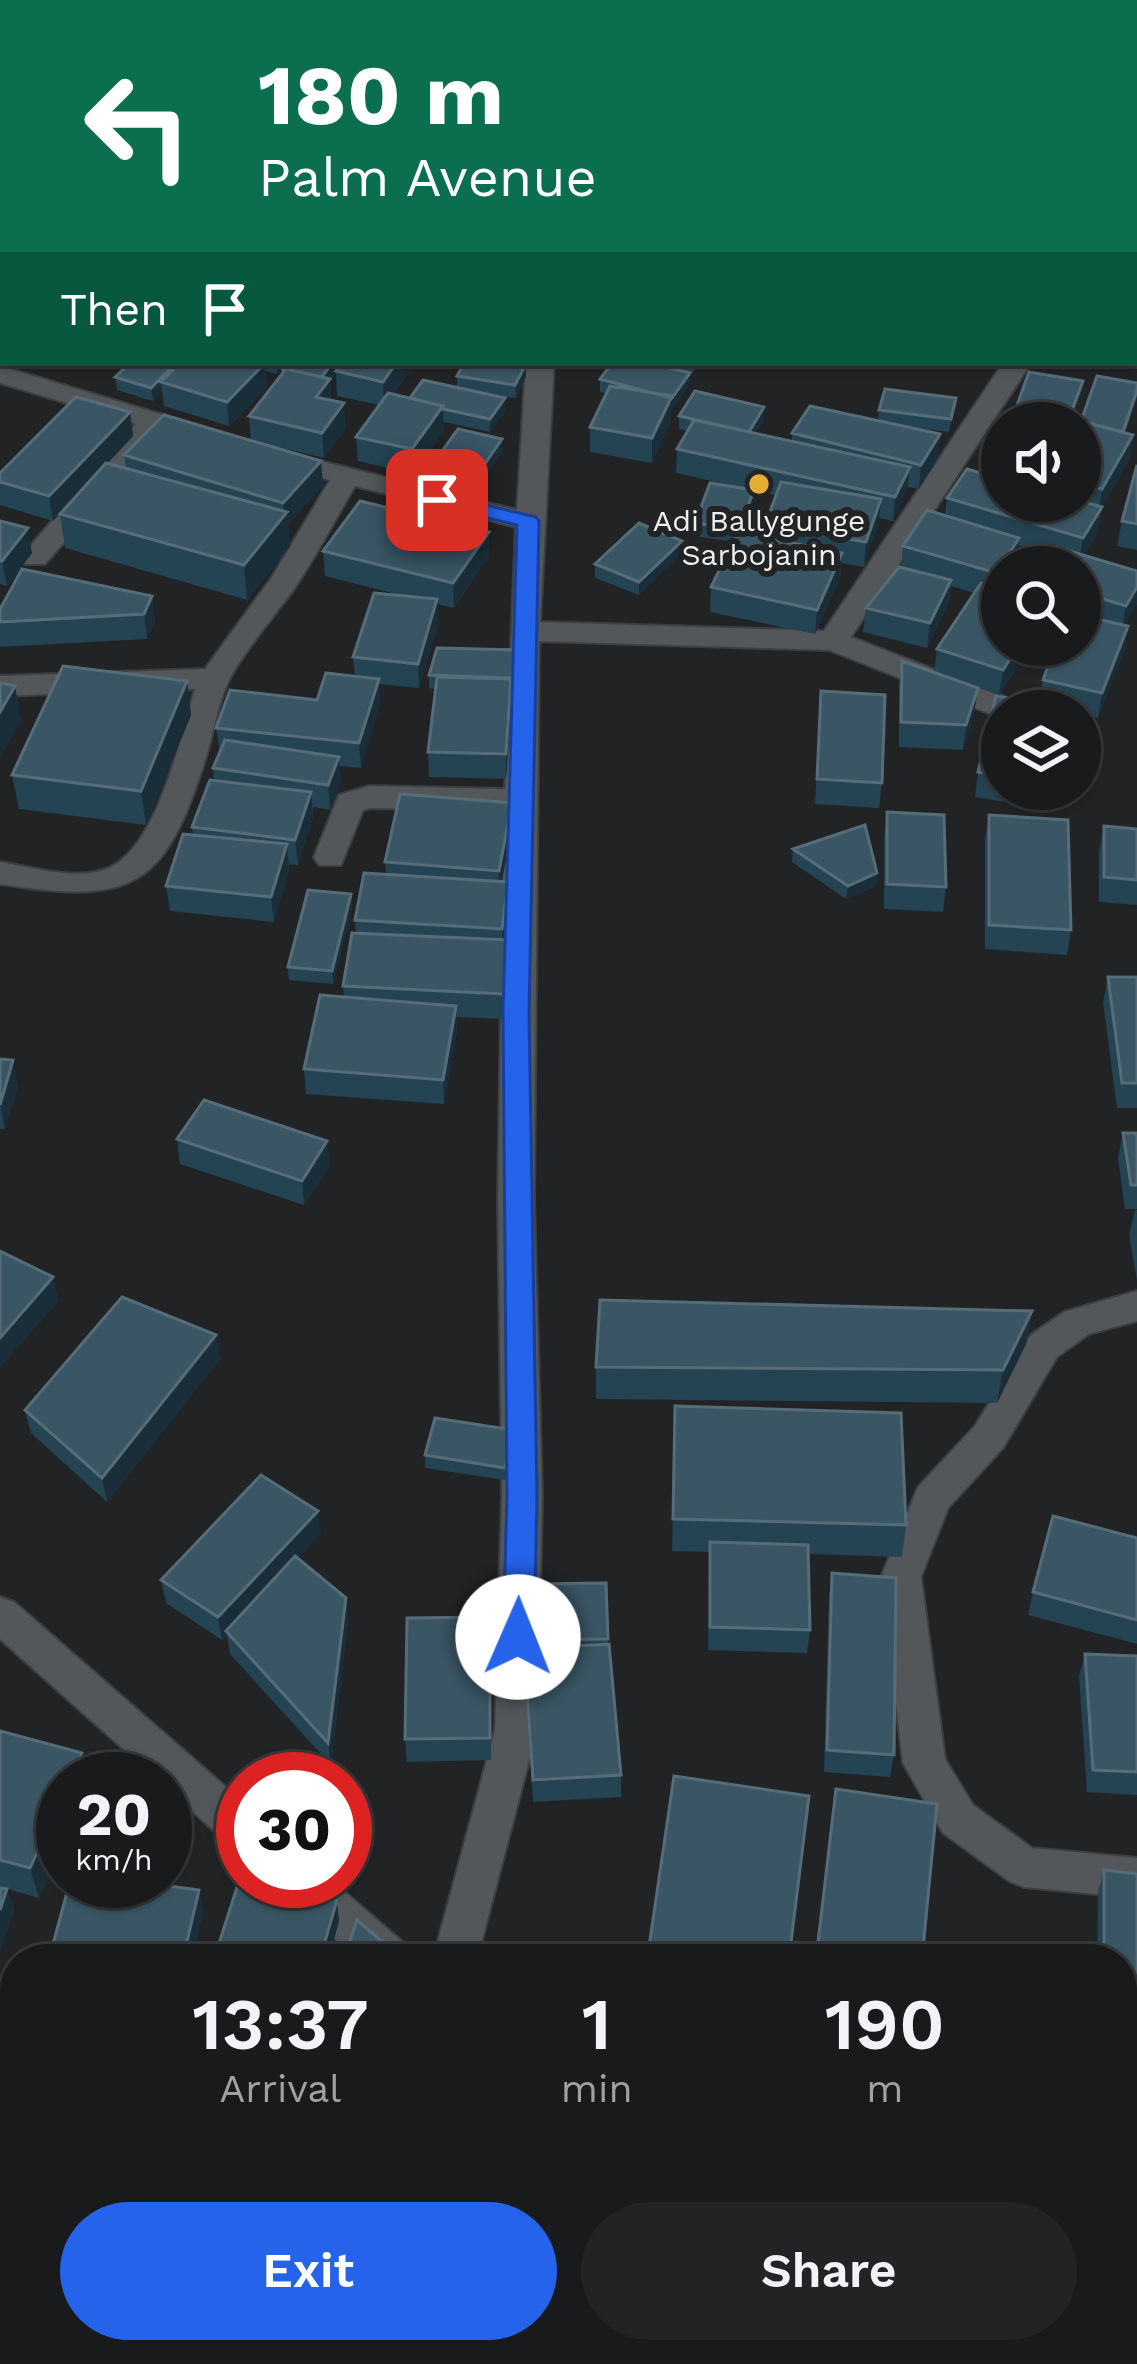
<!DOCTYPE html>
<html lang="en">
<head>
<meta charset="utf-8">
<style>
	:root { --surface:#191a1b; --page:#222324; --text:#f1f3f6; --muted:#9fa1a3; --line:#37383a; --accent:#2563eb }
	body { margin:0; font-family:"Work Sans",sans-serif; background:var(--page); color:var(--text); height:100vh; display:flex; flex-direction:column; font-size:45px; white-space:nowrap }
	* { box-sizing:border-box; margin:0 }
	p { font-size:39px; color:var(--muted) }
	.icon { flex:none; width:66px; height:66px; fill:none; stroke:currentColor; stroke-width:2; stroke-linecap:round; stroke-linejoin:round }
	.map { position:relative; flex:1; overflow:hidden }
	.sheet { position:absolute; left:0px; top:1944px; width:1137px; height:420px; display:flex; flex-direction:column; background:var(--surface); border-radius:48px 48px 0 0; box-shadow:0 3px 9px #0004,0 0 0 3px var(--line) }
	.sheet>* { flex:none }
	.top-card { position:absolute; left:0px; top:0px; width:1137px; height:366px; box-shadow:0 3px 9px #0004,0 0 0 3px var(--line); background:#0b6e4f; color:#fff; overflow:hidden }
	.fabs { position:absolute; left:981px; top:402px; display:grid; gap:24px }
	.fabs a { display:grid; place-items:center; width:120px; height:120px; border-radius:50%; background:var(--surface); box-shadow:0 3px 9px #0004,0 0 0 3px var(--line); font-size:60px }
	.speed { position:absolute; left:36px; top:1752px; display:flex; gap:24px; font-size:60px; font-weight:700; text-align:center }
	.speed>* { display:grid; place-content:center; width:156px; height:156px; border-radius:50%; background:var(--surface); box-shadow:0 3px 9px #0004,0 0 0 3px var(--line); line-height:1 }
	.speed small { font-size:30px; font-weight:400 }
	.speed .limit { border:18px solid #d22; background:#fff; color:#111 }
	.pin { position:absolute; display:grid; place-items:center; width:102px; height:102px; color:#fff; margin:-51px; border-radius:24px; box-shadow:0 6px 18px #0006 }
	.me { position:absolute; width:132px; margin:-66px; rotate:1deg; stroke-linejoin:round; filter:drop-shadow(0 0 9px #0008) }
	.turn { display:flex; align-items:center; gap:42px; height:252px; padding:0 60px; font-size:54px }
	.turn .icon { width:156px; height:156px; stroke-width:2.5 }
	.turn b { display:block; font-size:84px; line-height:102px }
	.then { display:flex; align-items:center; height:114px; padding:0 60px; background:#0003; gap:24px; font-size:45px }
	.eta { display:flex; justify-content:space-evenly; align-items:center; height:204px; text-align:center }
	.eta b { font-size:72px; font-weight:600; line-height:84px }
	.button { display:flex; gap:24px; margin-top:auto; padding:24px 60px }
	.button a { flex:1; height:138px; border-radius:72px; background:var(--accent); color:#fff; font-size:48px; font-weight:600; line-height:138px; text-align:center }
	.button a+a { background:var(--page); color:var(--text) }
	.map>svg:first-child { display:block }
	.built { fill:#262e33 }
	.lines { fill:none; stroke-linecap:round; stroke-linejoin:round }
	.minor-casing { stroke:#3c3e40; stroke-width:4 }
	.tertiary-casing { stroke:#3c3e40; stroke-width:4 }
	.secondary-casing { stroke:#3c3e40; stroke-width:4 }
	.minor { fill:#545759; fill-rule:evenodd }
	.tertiary { fill:#545759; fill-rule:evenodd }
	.secondary { fill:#3b6f82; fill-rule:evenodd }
	.wall { fill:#244353; fill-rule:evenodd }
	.shaded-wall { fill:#1a2e39 }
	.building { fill:#3a5564; stroke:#566d79; stroke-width:3 }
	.route { fill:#2563eb; stroke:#184099; stroke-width:3 }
	.poi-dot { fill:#e4ad35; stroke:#212324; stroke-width:4.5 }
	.labels { text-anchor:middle; stroke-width:12; stroke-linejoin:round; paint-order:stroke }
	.far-poi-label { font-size:30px; fill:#eceeef; stroke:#212324 }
</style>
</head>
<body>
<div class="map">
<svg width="1137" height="2364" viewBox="0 0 1137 2364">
	<rect width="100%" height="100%" fill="#212324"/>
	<path class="built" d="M0 0H1137V76L1134 3H3V21Z"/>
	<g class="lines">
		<g class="minor-casing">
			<path id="minor" d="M526 363H554L540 622 824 631 1003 363H1031L851 637 1020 703 1024 710 1002 711V718L998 717 829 650 539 641 534 1200 542 1497 537 1730 477 1959H433L495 1730 502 1497 498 1200 504 810 370 808 363 810 341 865H319L314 857 339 795 369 786 505 789 516 527 355 486C335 520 316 556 294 589 273 618 247 647 230 678 218 701 214 732 206 757 165 889 133 905 0 884V862C31 867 73 880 103 870 157 854 180 737 195 689L0 696V676L205 669 272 577 330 480 266 464 262 458 266 452 276 450 517 510Z
				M0 366 210 429 214 435 200 443 160 432 45 564H25L20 558 25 552 136 424 0 383Z
				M1137 1291V1321L1089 1334 1057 1357 1003 1448 948 1508 921 1577 945 1759 973 1805 1032 1848 1137 1858V1898L1024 1887 1009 1881 943 1833 903 1763 881 1577 918 1487 975 1426 1031 1335 1064 1312Z
				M0 2059 15 2063V2107L0 2103Z
				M1122 2177H1137V2223H1122Z"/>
		</g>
		<g class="tertiary-casing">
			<path id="tertiary" d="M0 1597 14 1602 243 1802V1848L228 1843 165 1787V1779H157L0 1639Z
				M279 1881H332L405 1944 411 1959H357L286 1895Z
				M825 2349H885L891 2364H831Z"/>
		</g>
		<g class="secondary-casing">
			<path id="secondary" d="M0 196H3V212H0Z
				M1134 251H1137V267H1134Z"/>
		</g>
		<use href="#minor" class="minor"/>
		<use href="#tertiary" class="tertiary"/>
		<use href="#secondary" class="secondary"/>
	</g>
	<path class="wall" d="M3 218V281H0V222Z
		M130 363H287L277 374 265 371 267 388 229 426 164 406 162 391 153 401 117 390 115 377Z
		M288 363H415L393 394 410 398 457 388V376L526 377 516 398 477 392 505 411 490 432 444 422V430L413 474 358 461 356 437 379 405 337 396 336 373 330 381 331 400 346 428 324 458 254 441 321 461 323 486 288 524 290 546 247 600 65 548 60 514 61 512 53 521 0 505V473L130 412 133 436 108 463 126 468 124 455 251 441 249 416 282 374V371Z
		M612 363H699L692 373 666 367 690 373 689 386 671 410V421L652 463 590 452V427L606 393 600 392V379Z
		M1029 372 1083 381 1081 394 1071 421 1072 419 1081 421 1097 376 1137 383V397L1125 433 1133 435 1129 460 1102 507 1098 532 1084 555 1137 571V604L1124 625 1128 626 1124 651 1098 718 1080 714V711H1067L1050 707 1049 711H1002V789H1034L1030 806 975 797 978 772 996 696 1039 703 1043 680 1056 645H1080V567H1043L1051 555 1018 545 1016 562 1013 567H1002V583L998 589 1002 590V645H1031L999 695 962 682 978 688 974 713 963 750 899 747V685L902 661 934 672 937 649 974 593 951 586 948 605 927 648 863 632 866 608 901 568 903 546 927 510 945 515 947 498 967 469 1002 479V501H1080V423L1017 421 1023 423H1008L1010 419 1014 420 1016 408Z
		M956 398 949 432 906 427 940 434 938 458 919 489 908 487 893 521 879 518 864 567 841 563 840 578 815 634 710 612 711 587 733 542 695 536V523L742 488 676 473 677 449 688 431 679 429V416L764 420 756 433 792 441V433L878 421 879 410ZM754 491 776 495 765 525 764 537 742 533 753 503Z
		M1002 431V476L983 471 985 458Z
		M502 439V452L473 494 428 484V471Z
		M1137 465V550L1117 546 1122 521Z
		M0 521 32 553 7 586 0 584Z
		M489 532V556L454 608 437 604 438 624 419 688 379 684 380 704 361 768 339 766 341 782 330 810 313 807V817L298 865 289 864V869L274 922 170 911 166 886 193 835 192 827 214 781 213 768 220 753 216 728 317 700 355 676 353 657 408 597 325 576 323 551Z
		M681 554 639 595 595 578V564Z
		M152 596 155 621 147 639 0 647V622Z
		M516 663 512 691 506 779 429 777 428 752 435 689 429 688V675Z
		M187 681 191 715 146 825 19 809 12 775Z
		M821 691 882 783 879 808 815 804Z
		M512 803V828L502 881 509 906 504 940 510 965 504 1019 456 1017 457 1030 444 1104 306 1094 304 1069 344 997 343 986 356 933 355 920 386 874 385 862Z
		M887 812 946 887 943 912 884 909V837Z
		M989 815 1071 930 1067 955 985 949V839Z
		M1104 826 1137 829V905L1099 902V851Z
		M793 849 877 873 876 886 846 899 792 862Z
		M351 894 352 907 333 984 289 980 288 967Z
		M1108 977H1137V1108H1117L1103 1002Z
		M0 1059 18 1085 5 1129H0Z
		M1123 1133H1137V1209H1125L1118 1158Z
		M177 1139 330 1165 304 1205 180 1164Z
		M1135 1210H1137V1281L1129 1235Z
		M1032 1311 1026 1344 997 1403 596 1399V1367Z
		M216 1335 220 1359 107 1502 31 1433 25 1410Z
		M675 1406 906 1525 902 1557 808 1554 810 1630 807 1653 708 1650 709 1552 672 1551Z
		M514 1443 505 1480 425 1468V1455Z
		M321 1534 298 1558 348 1621 331 1765 230 1654 227 1635 222 1640 166 1603 161 1580Z
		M1137 1538V1644L1028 1615 1033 1592Z
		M832 1573 894 1755 890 1777 824 1772 829 1596Z
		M606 1583 608 1644 621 1775V1797L533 1802 524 1672V1649H527L526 1584Z
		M491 1640V1760L407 1762 405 1739Z
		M1085 1654 1137 1656V1795L1087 1792 1079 1676Z
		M0 1731 82 1753 89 1779H63V1844L39 1898 7 1889 14 1910 0 1951Z
		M1104 1870 1137 1874V2019L1122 2018V1959H1097L1098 1892Z
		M649 1947 789 1959H648Z
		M1122 2031H1137V2168H1122Z"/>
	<path class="shaded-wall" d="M3 146V179L0 187V153Z
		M176 363H190L161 382 162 391 153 401 151 388Z
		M276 363H287L277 374Z
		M332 363H343L330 381 331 403 316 397 320 379Z
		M396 363H415L384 406 383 382Z
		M264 364 267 388 229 426 227 402Z
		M526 364V377L516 398 515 385Z
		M690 373 689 386 671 410 672 398Z
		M1083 381 1081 394 1070 423H1069Z
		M672 396 671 421 652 463V438Z
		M505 398V411L490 432V419Z
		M344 403 346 428 324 458 322 433Z
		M443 406 444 430 413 474 412 449Z
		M764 407V420L749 445V432Z
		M130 412 133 436 53 521 49 496Z
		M940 434 938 458 919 489 921 465Z
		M1133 435 1129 460 1098 514 1102 489Z
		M502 439V452L473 494V481Z
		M321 461 323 486 288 524 290 546 247 600 244 565 284 516 283 503Z
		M910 467 907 491 893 521 895 497Z
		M754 490 753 503 739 543V530Z
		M881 499 879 524 864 567 866 542Z
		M1102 507 1098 532 1079 563 1083 538Z
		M28 528 32 553 7 586 2 561Z
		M489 532V556L454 608 453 583Z
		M1019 538 1016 562 1013 567H1002V583L992 598 996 573Z
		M682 541 681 554 639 595V582Z
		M842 553 840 578 815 634 817 610Z
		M951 580 948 605 927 648 930 623Z
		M1137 587V604L1121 631 1126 606Z
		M152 596 155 621 147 639 144 614Z
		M437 599 438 624 419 688 418 664Z
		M1128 626 1124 651 1098 718 1102 693Z
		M1019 645H1031L999 695 1003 670Z
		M379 679 380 704 361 768 359 743Z
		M511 679 512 704 506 779V754Z
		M187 681 191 715 146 825 141 791Z
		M15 686 21 720 0 759V712Z
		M978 688 974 713 963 750 966 725Z
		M339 757 341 782 330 810 328 785Z
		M311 792 313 817 298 865 295 840Z
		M512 803V828L499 896V871Z
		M287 844 289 869 274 922 271 897Z
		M877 873 876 886 846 899 848 886Z
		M508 882 509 906 502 954V929Z
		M351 894 352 907 333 984 332 971Z
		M509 940 510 965 504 1019 503 994Z
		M456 1006 457 1030 444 1104 443 1080Z
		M13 1060 18 1085 5 1129 0 1105Z
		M327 1141 330 1165 304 1205 302 1181Z
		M53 1277 59 1301 0 1368V1338Z
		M1032 1311 1026 1344 997 1403 1003 1370Z
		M216 1335 220 1359 107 1502 102 1478Z
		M514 1430V1443L505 1480V1468Z
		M318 1511 321 1534 228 1633 226 1631 227 1635 222 1640 218 1617Z
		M346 1598 348 1621 331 1765 328 1743Z
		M82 1753 89 1779H71Z
		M63 1796V1844L39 1898 30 1868Z
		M7 1889 14 1910 0 1951V1910Z
		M199 1890 204 1911 192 1959H183Z
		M337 1900 339 1921 329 1959H320Z"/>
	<path class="building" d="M0 134H3V146L0 153Z
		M1134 198H1137V229H1134Z
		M3 218V257H0V222Z
		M130 363H176L151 388 115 377Z
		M180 363H262L264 364 227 402 161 382Z
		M288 363H332L322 377 286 369 282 371Z
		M342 363H396L383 382 336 371Z
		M464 363H519L526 364 515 385 457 376Z
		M612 363H651L690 373 672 398 600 379Z
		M286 369 330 379 316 397 344 403 322 433 249 416Z
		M1029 372 1083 381 1069 418 1016 408Z
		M1097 376 1137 383V390L1123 432 1081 421Z
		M423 380 505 398 490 419 443 409V406L410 398Z
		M610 386 672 396 652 438 590 427Z
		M885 389 956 398 951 419 879 410Z
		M695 391 764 407 749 432 679 416Z
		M388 393 443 406 412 449 356 437Z
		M76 397 130 412 49 496 0 482V473Z
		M810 406 940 434 921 465 792 433Z
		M164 415 321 461 283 503 124 455Z
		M1072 419 1133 435 1102 489 1080 484V423H1070Z
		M694 420 910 467 895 497 677 449Z
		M458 429 502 439 473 481 428 471Z
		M1002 431V463L985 458Z
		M106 463 287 512 244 565 60 514Z
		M1137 465V524L1122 521Z
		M967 469 1002 479V501H1080L1102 507 1083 538 947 498Z
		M781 482 881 499 866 542 765 525Z
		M710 483 754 490 739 530 695 523Z
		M360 501 489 532 453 583 323 551Z
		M927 510 1019 538 996 573 903 546Z
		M0 521 28 528 2 561 0 560Z
		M639 523 682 541 639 582 595 564Z
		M738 532 842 553 817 610 711 587Z
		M1056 547 1137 571V587L1126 606 1080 592V567H1043Z
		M899 567 951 580 930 623 866 608Z
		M22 569 152 596 144 614 0 622V609Z
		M981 583 1002 590V645H1019L1003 670 937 649Z
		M374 593 437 599 418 664 353 657Z
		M1080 615 1128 626 1102 693 1043 680 1056 645H1080Z
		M437 648 516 650 513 678 429 675Z
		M902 661 978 688 966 725 901 722Z
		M63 666 187 681 141 791 12 775Z
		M326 673 379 679 359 743 216 728 230 690 317 700Z
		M437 677 511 679 506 754 428 752Z
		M0 683 15 686 0 712Z
		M821 691 885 695 882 783 817 779Z
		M996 696 1050 705 1049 711H1002V776L978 772Z
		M225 740 339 757 328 785 213 768Z
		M210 780 311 792 295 840 192 827Z
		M400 794 512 803 499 871 385 862Z
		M887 812 944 815 946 887 887 884Z
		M989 815 1068 820 1071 930 989 925Z
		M865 825 877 873 848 886 793 849Z
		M1104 826 1137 829V880L1104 877Z
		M183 834 287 844 271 897 166 886Z
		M364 873 508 882 502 929 355 920Z
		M308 890 351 894 332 971 288 967Z
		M352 933 509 940 503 994 343 986Z
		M1108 977H1137V1083H1122Z
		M320 995 456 1006 443 1080 304 1069Z
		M0 1059 13 1060 0 1105Z
		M204 1100 327 1141 302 1181 177 1139Z
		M1123 1133H1137V1185H1131Z
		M0 1251 53 1277 0 1338Z
		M122 1297 216 1335 102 1478 25 1410Z
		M600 1300 1032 1311 1003 1370 596 1367Z
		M675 1406 901 1413 906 1525 673 1519Z
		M435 1418 514 1430 505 1468 425 1455Z
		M261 1475 318 1511 218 1617 161 1580Z
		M1053 1516 1137 1538V1620L1033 1592Z
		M710 1542 808 1545 810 1630 710 1627Z
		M295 1556 346 1598 328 1743 226 1631Z
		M832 1573 896 1578 894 1755 827 1750Z
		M606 1583 608 1639 527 1640 526 1584Z
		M490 1617V1738L405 1739 407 1618Z
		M609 1644 621 1775 533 1780 524 1649Z
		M1085 1654 1137 1656V1772L1093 1770Z
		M0 1731 82 1753 71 1779H63V1796L30 1868 0 1860Z
		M674 1776 809 1796 789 1959H730L649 1947Z
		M836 1789 937 1804 922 1959H816Z
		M1104 1870 1137 1874V1998L1122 1996V1959H1104Z
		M70 1881H131L199 1890 183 1959H49Z
		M239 1881 337 1900 320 1959H214Z
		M0 1888 7 1889 0 1910Z
		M357 1920 402 1959H344Z
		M1122 2031H1137V2149H1122Z
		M619 2349H797L814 2364H606Z"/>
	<path class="route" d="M437 493 536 517 539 521 529 1013 537 1497 534 1637 529 1646 518 1650 507 1646 503 1637 507 1497 503 1013 517 525 429 504V495Z"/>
	<circle class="poi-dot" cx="759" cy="484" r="12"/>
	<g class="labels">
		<g class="far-poi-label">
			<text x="759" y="531">Adi Ballygunge<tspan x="759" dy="34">Sarbojanin</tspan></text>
		</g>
	</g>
</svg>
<div class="fabs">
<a><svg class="icon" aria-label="sound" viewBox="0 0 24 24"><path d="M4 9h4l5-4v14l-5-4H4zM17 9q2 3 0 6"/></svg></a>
<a><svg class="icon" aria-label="search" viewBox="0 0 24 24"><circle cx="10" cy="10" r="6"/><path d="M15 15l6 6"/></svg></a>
<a><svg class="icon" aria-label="layers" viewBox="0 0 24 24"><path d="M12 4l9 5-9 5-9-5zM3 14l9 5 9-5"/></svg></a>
</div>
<div class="speed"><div>20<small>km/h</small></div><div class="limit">30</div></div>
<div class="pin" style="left:437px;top:500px;background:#d93025"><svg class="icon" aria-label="arrive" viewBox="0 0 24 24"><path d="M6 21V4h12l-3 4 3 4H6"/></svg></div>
<svg class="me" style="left:518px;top:1637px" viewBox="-20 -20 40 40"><circle r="19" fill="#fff"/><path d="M0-13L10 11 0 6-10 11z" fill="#2563eb"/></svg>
<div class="top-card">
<div class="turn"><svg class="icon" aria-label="left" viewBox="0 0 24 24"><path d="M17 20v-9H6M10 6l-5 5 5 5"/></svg><div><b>180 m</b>Palm Avenue</div></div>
<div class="then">Then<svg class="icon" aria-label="arrive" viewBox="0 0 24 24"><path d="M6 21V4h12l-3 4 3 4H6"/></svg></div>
</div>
<section class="sheet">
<div class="eta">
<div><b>13:37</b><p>Arrival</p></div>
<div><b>1</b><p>min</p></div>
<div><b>190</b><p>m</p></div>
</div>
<div class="button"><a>Exit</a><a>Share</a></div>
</section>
</div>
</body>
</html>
